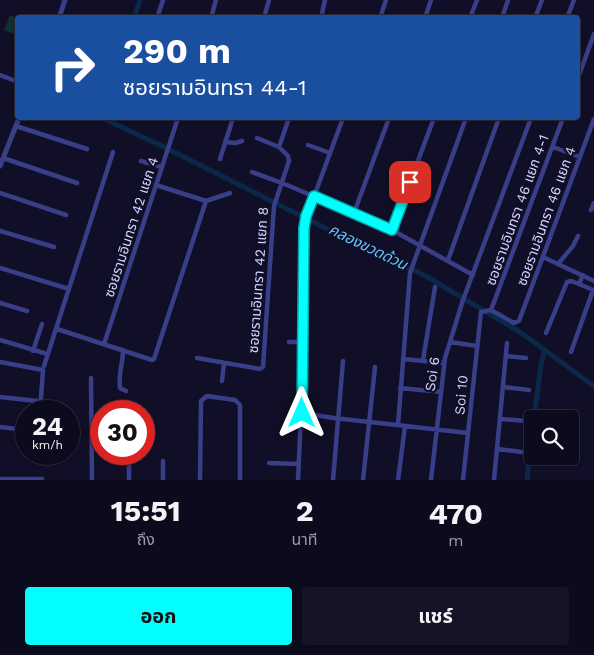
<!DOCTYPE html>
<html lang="th">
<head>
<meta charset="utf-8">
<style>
	:root { --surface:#0c0b1d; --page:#151426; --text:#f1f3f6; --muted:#9a9ba4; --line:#2c2b3b; --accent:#01fffd }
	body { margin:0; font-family:"Work Sans","Noto Sans Thai",sans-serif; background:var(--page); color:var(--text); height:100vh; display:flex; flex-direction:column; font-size:19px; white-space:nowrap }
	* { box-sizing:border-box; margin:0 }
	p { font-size:16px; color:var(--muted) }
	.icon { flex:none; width:28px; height:28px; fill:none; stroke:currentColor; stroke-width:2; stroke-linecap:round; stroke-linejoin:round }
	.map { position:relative; height:480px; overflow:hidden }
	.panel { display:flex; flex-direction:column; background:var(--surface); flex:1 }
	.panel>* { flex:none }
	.top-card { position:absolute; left:15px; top:15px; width:565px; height:105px; border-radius:5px; box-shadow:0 1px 4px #0004,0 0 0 1px var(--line); background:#1a4fa0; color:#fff; overflow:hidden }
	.buttons { position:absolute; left:524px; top:410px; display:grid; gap:10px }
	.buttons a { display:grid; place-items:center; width:55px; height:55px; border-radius:5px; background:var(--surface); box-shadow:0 1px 4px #0004,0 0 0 1px var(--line); font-size:25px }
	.speed { position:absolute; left:15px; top:400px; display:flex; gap:10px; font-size:25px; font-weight:700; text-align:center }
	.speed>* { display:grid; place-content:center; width:65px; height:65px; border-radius:50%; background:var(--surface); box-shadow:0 1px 4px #0004,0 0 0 1px var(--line); line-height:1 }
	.speed small { font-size:12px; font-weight:400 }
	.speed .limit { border:8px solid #d22; background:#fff; color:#111 }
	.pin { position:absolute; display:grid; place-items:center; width:42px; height:42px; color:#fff; margin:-21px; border-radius:10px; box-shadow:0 2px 8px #0006 }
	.me { position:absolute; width:55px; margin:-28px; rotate:0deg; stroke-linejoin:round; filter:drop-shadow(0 0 4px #0008) }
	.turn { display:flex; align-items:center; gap:18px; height:105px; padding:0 25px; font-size:22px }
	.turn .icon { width:65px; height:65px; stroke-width:2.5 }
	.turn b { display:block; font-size:35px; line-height:42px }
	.eta { display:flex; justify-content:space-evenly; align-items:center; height:85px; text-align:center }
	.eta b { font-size:30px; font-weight:700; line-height:35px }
	.action { display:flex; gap:10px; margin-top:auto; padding:10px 25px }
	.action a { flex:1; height:58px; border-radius:5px; background:var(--accent); color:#111; font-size:20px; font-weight:700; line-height:58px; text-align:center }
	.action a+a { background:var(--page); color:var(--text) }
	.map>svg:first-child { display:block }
	.green { fill:#11312d }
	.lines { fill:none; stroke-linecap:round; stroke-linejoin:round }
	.canal { stroke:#0a294a; stroke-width:5 }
	.minor { stroke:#383e88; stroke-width:4.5 }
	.tertiary { stroke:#383e88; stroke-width:5 }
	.route-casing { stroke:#01a6a4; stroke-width:12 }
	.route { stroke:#01fffd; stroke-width:9 }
	.labels { text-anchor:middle; stroke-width:5; stroke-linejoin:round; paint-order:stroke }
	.street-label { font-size:14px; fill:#d5d5ff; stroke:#100f27 }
	.water-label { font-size:15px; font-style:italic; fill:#63c7ff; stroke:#100f27 }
</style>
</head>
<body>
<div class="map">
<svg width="594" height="480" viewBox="0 0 594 480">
	<rect width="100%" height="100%" fill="#100f27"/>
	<path class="green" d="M10 15 17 18V35L4 30Z"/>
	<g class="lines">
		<path class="canal" d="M134 18 140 0
			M102 118 160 145 339 235 424 275 520 332 594 386
			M534 419 541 364 545 350
			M527 480 532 430"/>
		<path class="minor" d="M157 18 163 0
			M211 18 216 0
			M264 18 269 0
			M321 18 325 0
			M380 18 386 0
			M425 18 431 0
			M470 18 477 0
			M502 18 508 0
			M535 18 542 0
			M567 18 574 0
			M0 75 18 82
			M578 78 594 34
			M16 126 87 149
			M257 138 279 147
			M225 142 235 143 242 141
			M308 145 330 153
			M553 147 580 157
			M3 158 77 183
			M220 159 233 118
			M141 161 162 167
			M252 172 287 185 392 230 473 275
			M156 185 206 201 230 193
			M0 193 66 215
			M591 210 594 203
			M354 213 389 118
			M392 230 434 118
			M0 231 54 247
			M543 257 594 281
			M448 260 499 118
			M558 264 573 246 578 236
			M0 268 69 289
			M0 303 27 311
			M491 310 563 118
			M57 329 152 360 154 359 206 201
			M546 333 567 282 571 281 579 284 583 275
			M0 340 44 353
			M289 342H301
			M450 342 477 346
			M104 344 178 118
			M123 350C123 363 118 375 120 388L126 391
			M33 351 42 324
			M571 352 593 290 579 284
			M506 356 526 358
			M197 358 260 369 263 367 274 206 289 161 288 156 279 147 289 118
			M403 359 444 363
			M423 360 435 287
			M0 362 43 370 40 411
			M44 366 113 152
			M91 378 92 480
			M222 381 224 363
			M503 387 529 390
			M400 388 441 392
			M0 397 37 401
			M128 402V411
			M301 413 334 418 468 433
			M500 419 528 421
			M398 425 410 273 466 118
			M0 427 26 430
			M92 448H101
			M497 449 522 452
			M269 463 299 464
			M0 479H42
			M129 480V454
			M163 480V461
			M200 480 201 401 207 396 235 400 240 405V480
			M298 480 301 413V342L305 221 343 118
			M333 480 343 361
			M363 480 375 367
			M398 480 405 426
			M431 480 445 358 463 300 531 118
			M463 480 481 312 491 310 514 323 519 321 594 119
			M494 480 507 343"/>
		<path class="tertiary" d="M59 18 65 0
			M0 166 19 118"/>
	</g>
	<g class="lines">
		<g class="route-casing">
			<path id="route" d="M302 413 304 228 306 216 314 196 392 230 410 182"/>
		</g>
		<use href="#route" class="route"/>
	</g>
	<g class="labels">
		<g class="street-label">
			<text transform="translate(517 210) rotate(-70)" y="5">ซอยรามอินทรา 46 แยก 4-1</text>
			<text transform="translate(546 216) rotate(-70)" y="5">ซอยรามอินทรา 46 แยก 4</text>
			<text transform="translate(131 227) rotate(-72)" y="5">ซอยรามอินทรา 42 แยก 4</text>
			<text transform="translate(258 280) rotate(-86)" y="5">ซอยรามอินทรา 42 แยก 8</text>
			<text transform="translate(432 374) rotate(-82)" y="5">Soi 6</text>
			<text transform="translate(461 395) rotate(-85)" y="5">Soi 10</text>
		</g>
		<g class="water-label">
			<text transform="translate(368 247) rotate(26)" y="5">คลองขวดด้วน</text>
		</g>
	</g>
</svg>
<div class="buttons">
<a><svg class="icon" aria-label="search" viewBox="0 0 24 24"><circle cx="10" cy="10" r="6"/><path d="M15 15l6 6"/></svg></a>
</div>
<div class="speed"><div>24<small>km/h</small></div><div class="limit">30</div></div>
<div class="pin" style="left:410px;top:182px;background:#d93025"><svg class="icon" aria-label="arrive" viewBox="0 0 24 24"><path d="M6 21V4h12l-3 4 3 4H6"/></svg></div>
<svg class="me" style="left:302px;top:413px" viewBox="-20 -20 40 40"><path d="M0-17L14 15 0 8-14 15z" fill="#01fffd" stroke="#fff" stroke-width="4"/></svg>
<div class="top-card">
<div class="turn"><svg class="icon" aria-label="right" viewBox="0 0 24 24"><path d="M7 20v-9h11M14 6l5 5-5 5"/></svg><div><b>290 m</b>ซอยรามอินทรา 44-1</div></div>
</div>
</div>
<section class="panel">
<div class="eta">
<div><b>15:51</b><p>ถึง</p></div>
<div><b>2</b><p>นาที</p></div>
<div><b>470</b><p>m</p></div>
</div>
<div class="action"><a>ออก</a><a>แชร์</a></div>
</section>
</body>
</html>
